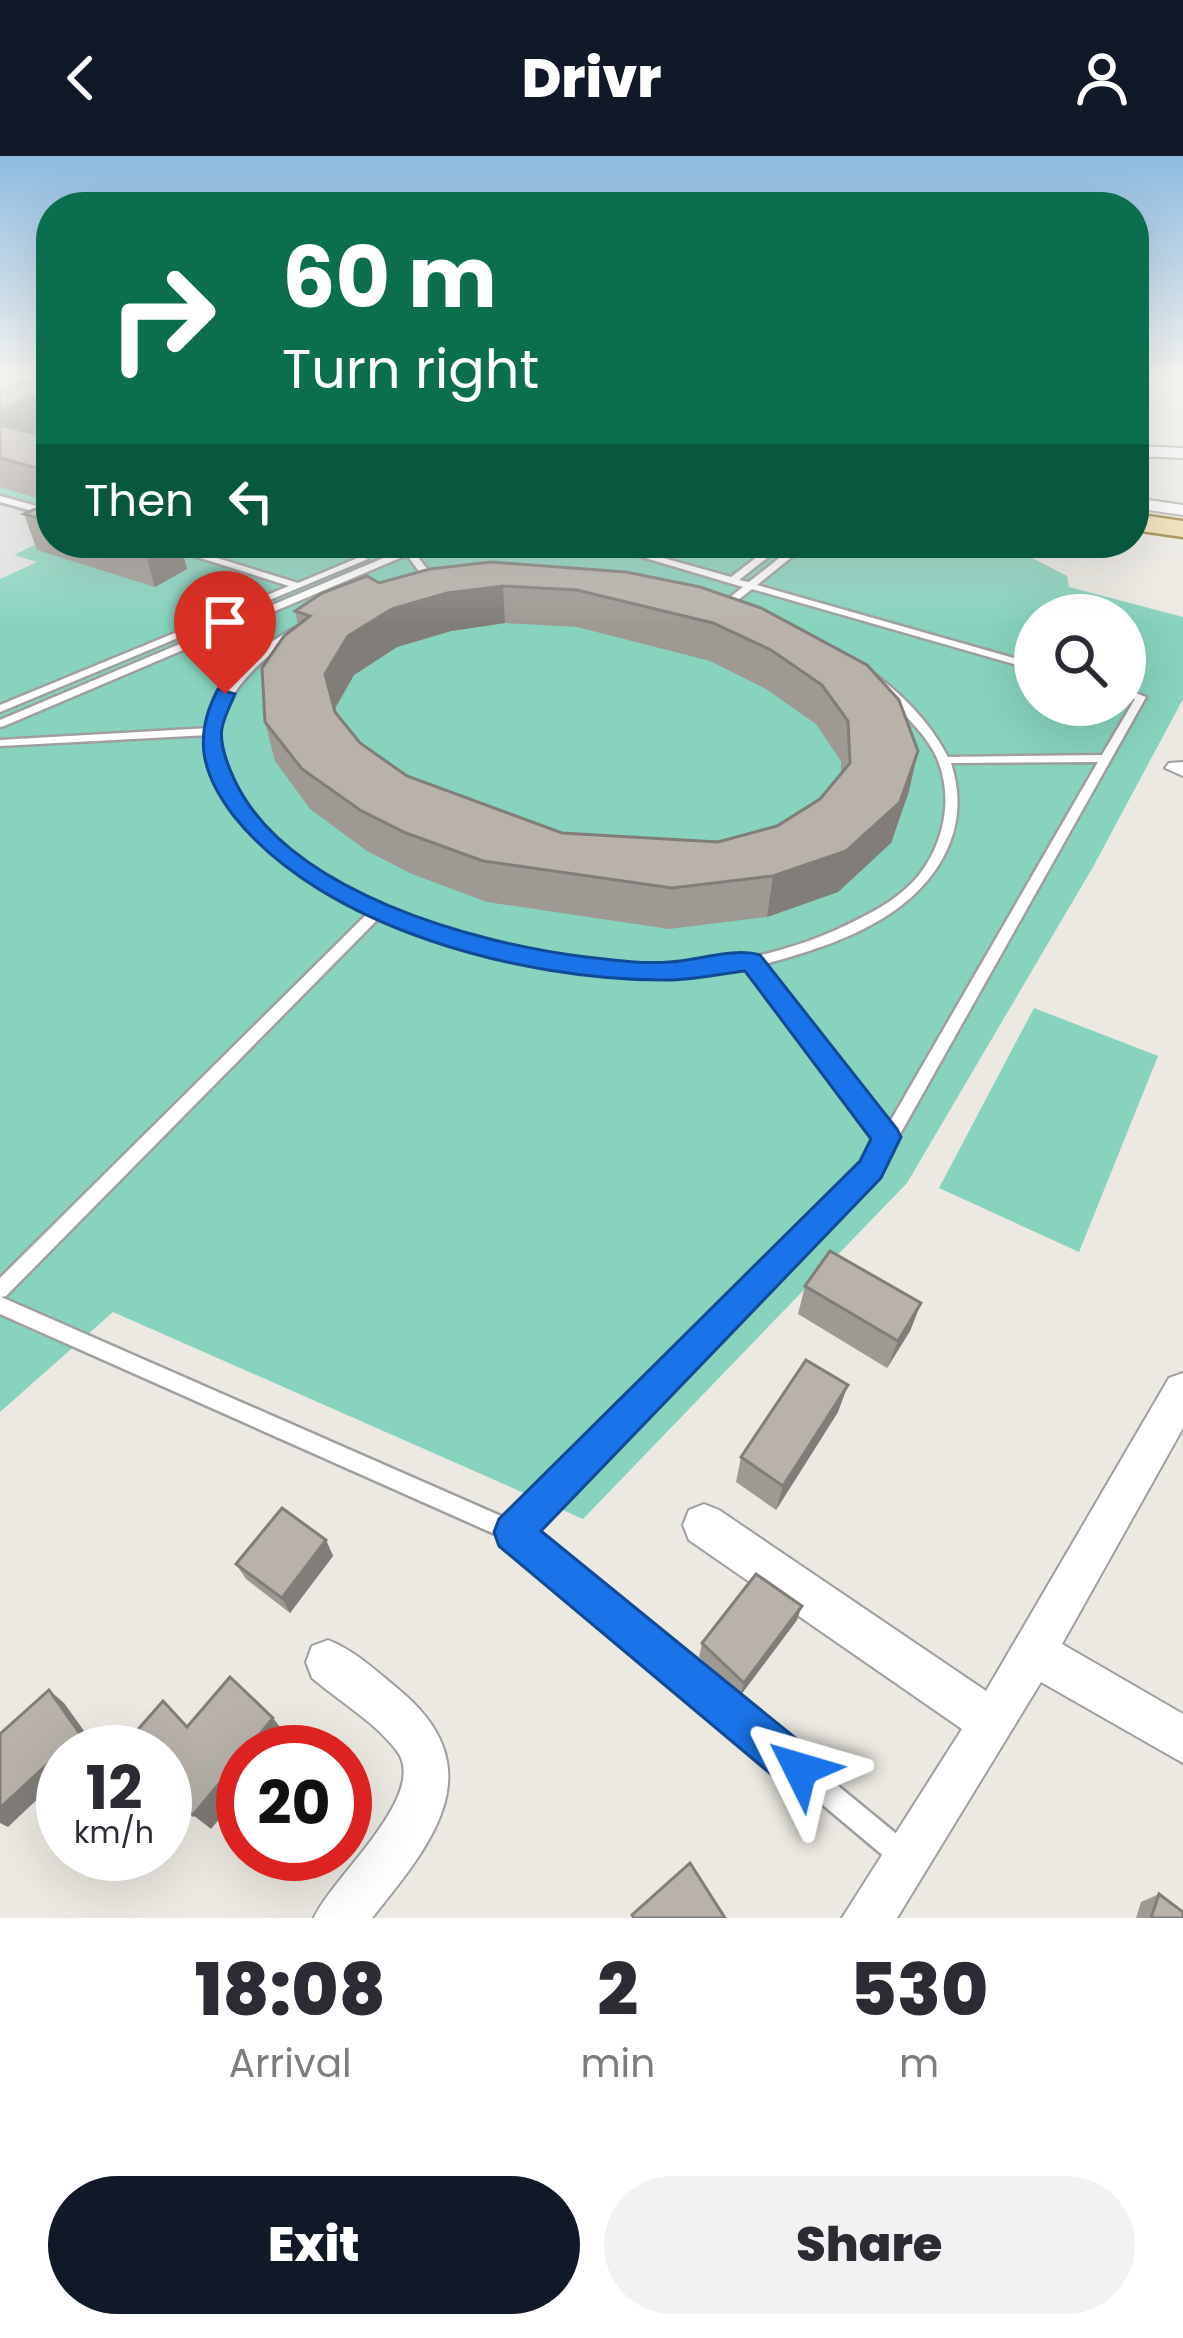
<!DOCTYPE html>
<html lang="en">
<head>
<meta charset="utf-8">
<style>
	:root { --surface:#fff; --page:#f2f2f3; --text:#2b2b33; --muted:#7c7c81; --accent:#111827 }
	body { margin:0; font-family:Poppins,sans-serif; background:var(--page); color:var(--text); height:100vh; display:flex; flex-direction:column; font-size:45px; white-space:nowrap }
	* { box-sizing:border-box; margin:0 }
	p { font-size:39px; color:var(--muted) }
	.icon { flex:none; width:66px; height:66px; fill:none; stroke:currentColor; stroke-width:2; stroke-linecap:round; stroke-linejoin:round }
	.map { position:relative; height:1762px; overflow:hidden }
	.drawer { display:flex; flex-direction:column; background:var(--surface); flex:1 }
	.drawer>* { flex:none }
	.banner { position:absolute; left:36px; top:36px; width:1113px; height:366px; border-radius:48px; box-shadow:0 12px 48px #0002; background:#0b6e4f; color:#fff; overflow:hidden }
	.controls { position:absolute; left:1014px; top:438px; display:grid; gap:24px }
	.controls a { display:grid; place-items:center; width:132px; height:132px; border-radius:50%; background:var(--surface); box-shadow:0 12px 48px #0002; font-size:60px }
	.speed { position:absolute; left:36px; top:1569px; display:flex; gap:24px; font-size:60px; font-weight:700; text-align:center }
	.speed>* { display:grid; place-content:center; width:156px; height:156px; border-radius:50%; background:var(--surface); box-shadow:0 12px 48px #0002; line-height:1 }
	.speed small { font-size:30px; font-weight:400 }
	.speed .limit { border:18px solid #d22; background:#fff; color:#111 }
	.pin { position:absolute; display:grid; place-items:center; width:102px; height:102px; color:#fff; margin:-123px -51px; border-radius:50% 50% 50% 0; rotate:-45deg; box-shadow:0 0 12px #0007 }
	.pin .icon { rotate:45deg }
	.me { position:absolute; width:132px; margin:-66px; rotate:310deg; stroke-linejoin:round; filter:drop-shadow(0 0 9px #0008) }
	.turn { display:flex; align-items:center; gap:42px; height:252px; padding:0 48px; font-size:54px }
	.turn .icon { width:156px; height:156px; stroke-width:2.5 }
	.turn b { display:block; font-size:84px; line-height:102px }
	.then { display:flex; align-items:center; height:114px; padding:0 48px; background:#0003; gap:24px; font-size:45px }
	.eta { display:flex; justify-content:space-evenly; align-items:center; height:204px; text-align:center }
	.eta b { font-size:72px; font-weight:800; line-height:84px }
	.button { display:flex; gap:24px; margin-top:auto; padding:24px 48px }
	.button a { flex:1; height:138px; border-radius:72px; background:var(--accent); color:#fff; font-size:48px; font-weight:800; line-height:138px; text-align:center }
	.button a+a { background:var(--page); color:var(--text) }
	header { display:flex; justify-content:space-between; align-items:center; height:156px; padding:0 48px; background:var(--accent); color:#fff; font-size:54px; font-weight:800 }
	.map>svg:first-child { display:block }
	.pitch { fill:#87d3be; fill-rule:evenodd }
	.parking { fill:#dfdfdf }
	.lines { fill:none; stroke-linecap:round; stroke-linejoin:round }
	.service-casing { stroke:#9f9f9f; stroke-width:5 }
	.minor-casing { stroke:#9f9f9f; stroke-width:4 }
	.primary-casing { stroke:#826810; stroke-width:5 }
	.service { fill:#fff; fill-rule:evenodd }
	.minor { fill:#fff; fill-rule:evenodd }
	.primary { fill:#f1d7a1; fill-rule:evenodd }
	.wall { fill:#9e9993; fill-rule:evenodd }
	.shaded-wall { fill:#817d78 }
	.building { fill:#b8b2ab; stroke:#817d78; stroke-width:3; fill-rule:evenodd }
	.route { fill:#1a73e8; stroke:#114b97; stroke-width:3 }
</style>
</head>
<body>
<header><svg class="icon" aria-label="back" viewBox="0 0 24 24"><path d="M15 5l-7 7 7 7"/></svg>Drivr<svg class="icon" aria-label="person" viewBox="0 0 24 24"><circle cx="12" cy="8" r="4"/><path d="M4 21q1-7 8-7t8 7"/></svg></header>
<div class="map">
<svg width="1183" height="1762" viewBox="0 0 1183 1762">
	<rect width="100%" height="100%" fill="#ebe9e1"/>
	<path class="pitch" d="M0 222H51V387H1003L1067 420 1069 431 1183 461V543L1093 711 907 1027 583 1363 113 1156 0 1256ZM1035 459H1125V549H1035Z
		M1034 852 1158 900 1079 1096 939 1032Z"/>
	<path class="parking" d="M0 349 51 364V381L14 399 37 406 0 423Z"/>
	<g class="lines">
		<g class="service-casing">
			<path id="service" d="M15 222 51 225V229L19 224Z
				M0 340 51 354V360L0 346Z
				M153 387H168L298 427 360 401 368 403 0 556V549L289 430Z
				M419 387H432L414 396 438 427C531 415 627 429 719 450L743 431 595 387H610L731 421 775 387H786L739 424 749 426 798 387H809L757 429 1035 508V514L752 433 728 452C813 475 905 519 948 601L1102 599 1135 543 1125 540V533L1146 541 877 1019 528 1375 910 1689 913 1698 910 1707 901 1710 892 1707 506 1383 0 1158V1122L370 755C301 726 210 660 208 579L0 590V584L209 572C229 480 349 442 429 429L407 399 4 570 0 571V564ZM491 427C628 434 806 447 903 557 915 570 928 583 936 600 954 639 945 686 919 719 898 745 866 760 836 774 672 847 465 804 316 715 270 687 206 621 223 562 229 539 246 520 264 504 326 447 411 435 491 427ZM1098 606 887 971 761 809C832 790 918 763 949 689 960 662 960 635 951 607ZM381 760C493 809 626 836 747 811L879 984 865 1009 510 1364 1 1141 6 1140Z"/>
		</g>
		<g class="minor-casing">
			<path id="minor" d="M1134 290 1183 292V302L1134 300Z
				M1134 342 1183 349V359L1134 352Z
				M1183 606V620L1165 612 1169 607Z
				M1183 1217V1272L1062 1488 1183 1558V1607L1041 1526 897 1762H842L962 1573 689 1384 683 1369 689 1354 704 1348 719 1354 986 1535 1169 1222Z
				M328 1484C354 1494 375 1514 397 1532 494 1611 435 1684 372 1762H314C331 1722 430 1639 397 1595 375 1566 339 1545 312 1522L306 1506 312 1490Z"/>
		</g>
		<g class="primary-casing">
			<path id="primary" d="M1134 358 1183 365V381L1134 374Z"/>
		</g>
		<use href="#service" class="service"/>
		<use href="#minor" class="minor"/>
		<use href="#primary" class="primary"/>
	</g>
	<path class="wall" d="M51 222V269L33 277 51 282V387H180L187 413 155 431 37 394 24 358 50 346 0 331V235Z
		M430 413 761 452 909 635 891 687 838 736 767 761 669 773 487 746 412 718 367 695 310 653 275 605 265 566 298 469 295 455 379 427ZM505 467 577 471 710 505 766 533 816 568 841 605V617L820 643 777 670 718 686 562 677 407 620 360 587 335 556V553L354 519 397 491 451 475Z
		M805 1130 921 1147 910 1175 887 1212 798 1158Z
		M838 1256 776 1354 736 1326 741 1301Z
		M326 1384 333 1400 290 1457 246 1423 236 1408Z
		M797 1464 740 1540 699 1501 702 1487Z
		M1159 1738 1183 1762H1136L1141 1746Z"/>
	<path class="shaded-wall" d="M51 233V269L0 291V254Z
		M159 387H180L187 413 155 431 145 395Z
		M503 430 505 467 451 475 397 491 354 519 332 557 325 518 348 480 392 453 447 437Z
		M918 595 909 635 891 687 838 736 767 761 773 720Z
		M921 1147 910 1175 887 1212 898 1185Z
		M848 1229 838 1256 776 1354 783 1330Z
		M326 1384 333 1400 290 1457 282 1442Z
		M802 1450 797 1464 740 1540 744 1527Z
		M49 1534 64 1547 95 1590 88 1596H63V1619L8 1671 0 1667V1652Z
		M273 1562 287 1580 274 1596H245Z
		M243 1599V1634L211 1673 193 1659Z"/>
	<path class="building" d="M38 222H51V233L0 254V235Z
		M0 269 51 282V316L0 302Z
		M51 346V366L24 358Z
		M119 387H159L145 395Z
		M491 406 626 416 700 431 761 452 867 509 899 544 918 595 900 646 846 695 773 720 672 732 483 705 406 677 360 654 302 613 265 566 262 512 284 480 310 460 295 455 322 437 367 420 379 427 430 413ZM503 430 577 434 713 467 771 494 822 529 848 565 850 607 820 643 777 670 718 686 562 677 407 620 360 587 335 556 325 518 348 480 392 453 447 437Z
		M830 1095 921 1147 898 1185 805 1130Z
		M806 1204 848 1229 783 1330 741 1301Z
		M282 1352 326 1384 282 1442 236 1408Z
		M756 1418 802 1450 744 1527 702 1487Z
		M230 1521 273 1562 245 1596H243V1599L193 1659 165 1629V1596H134L126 1587 163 1545 187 1571Z
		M49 1534 80 1578 0 1652V1578Z
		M690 1707 725 1762H634L632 1759Z
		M1159 1738 1183 1756V1762H1151Z"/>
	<linearGradient id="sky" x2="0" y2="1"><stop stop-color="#8dbbe0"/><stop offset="0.47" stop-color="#f6f5f2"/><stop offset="1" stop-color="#f6f5f2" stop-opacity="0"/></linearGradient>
	<rect width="1183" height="469" fill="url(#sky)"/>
	<path class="route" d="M218 533 235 538C231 548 224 561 222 572 219 589 228 610 235 625 288 736 473 787 586 801 612 804 642 808 669 806 697 805 733 791 760 799L897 973 901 981 881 1022 541 1375 815 1598 821 1613 815 1629 800 1635 784 1629 499 1390 494 1376 499 1363 860 1005 871 983 745 815C718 818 690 825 663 824 523 824 323 773 233 659 201 617 193 580 218 533Z"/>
</svg>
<div class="controls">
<a><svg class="icon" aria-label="search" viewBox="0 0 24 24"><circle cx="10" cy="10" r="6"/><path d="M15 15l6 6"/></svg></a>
</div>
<div class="speed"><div>12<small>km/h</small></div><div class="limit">20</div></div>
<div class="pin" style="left:225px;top:538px;background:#d93025"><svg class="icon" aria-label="arrive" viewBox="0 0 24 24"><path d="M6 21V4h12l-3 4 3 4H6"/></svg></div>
<svg class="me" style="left:800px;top:1613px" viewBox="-20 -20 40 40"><path d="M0-17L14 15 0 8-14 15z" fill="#1a73e8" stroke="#fff" stroke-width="4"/></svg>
<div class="banner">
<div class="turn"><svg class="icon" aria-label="right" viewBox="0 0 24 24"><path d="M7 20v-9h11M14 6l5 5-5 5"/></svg><div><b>60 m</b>Turn right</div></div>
<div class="then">Then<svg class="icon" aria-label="left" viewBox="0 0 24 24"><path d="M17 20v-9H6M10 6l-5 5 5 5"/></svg></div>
</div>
</div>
<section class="drawer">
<div class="eta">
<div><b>18:08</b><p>Arrival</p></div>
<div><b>2</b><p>min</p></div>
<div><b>530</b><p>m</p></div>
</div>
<div class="button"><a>Exit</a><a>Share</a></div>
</section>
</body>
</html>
